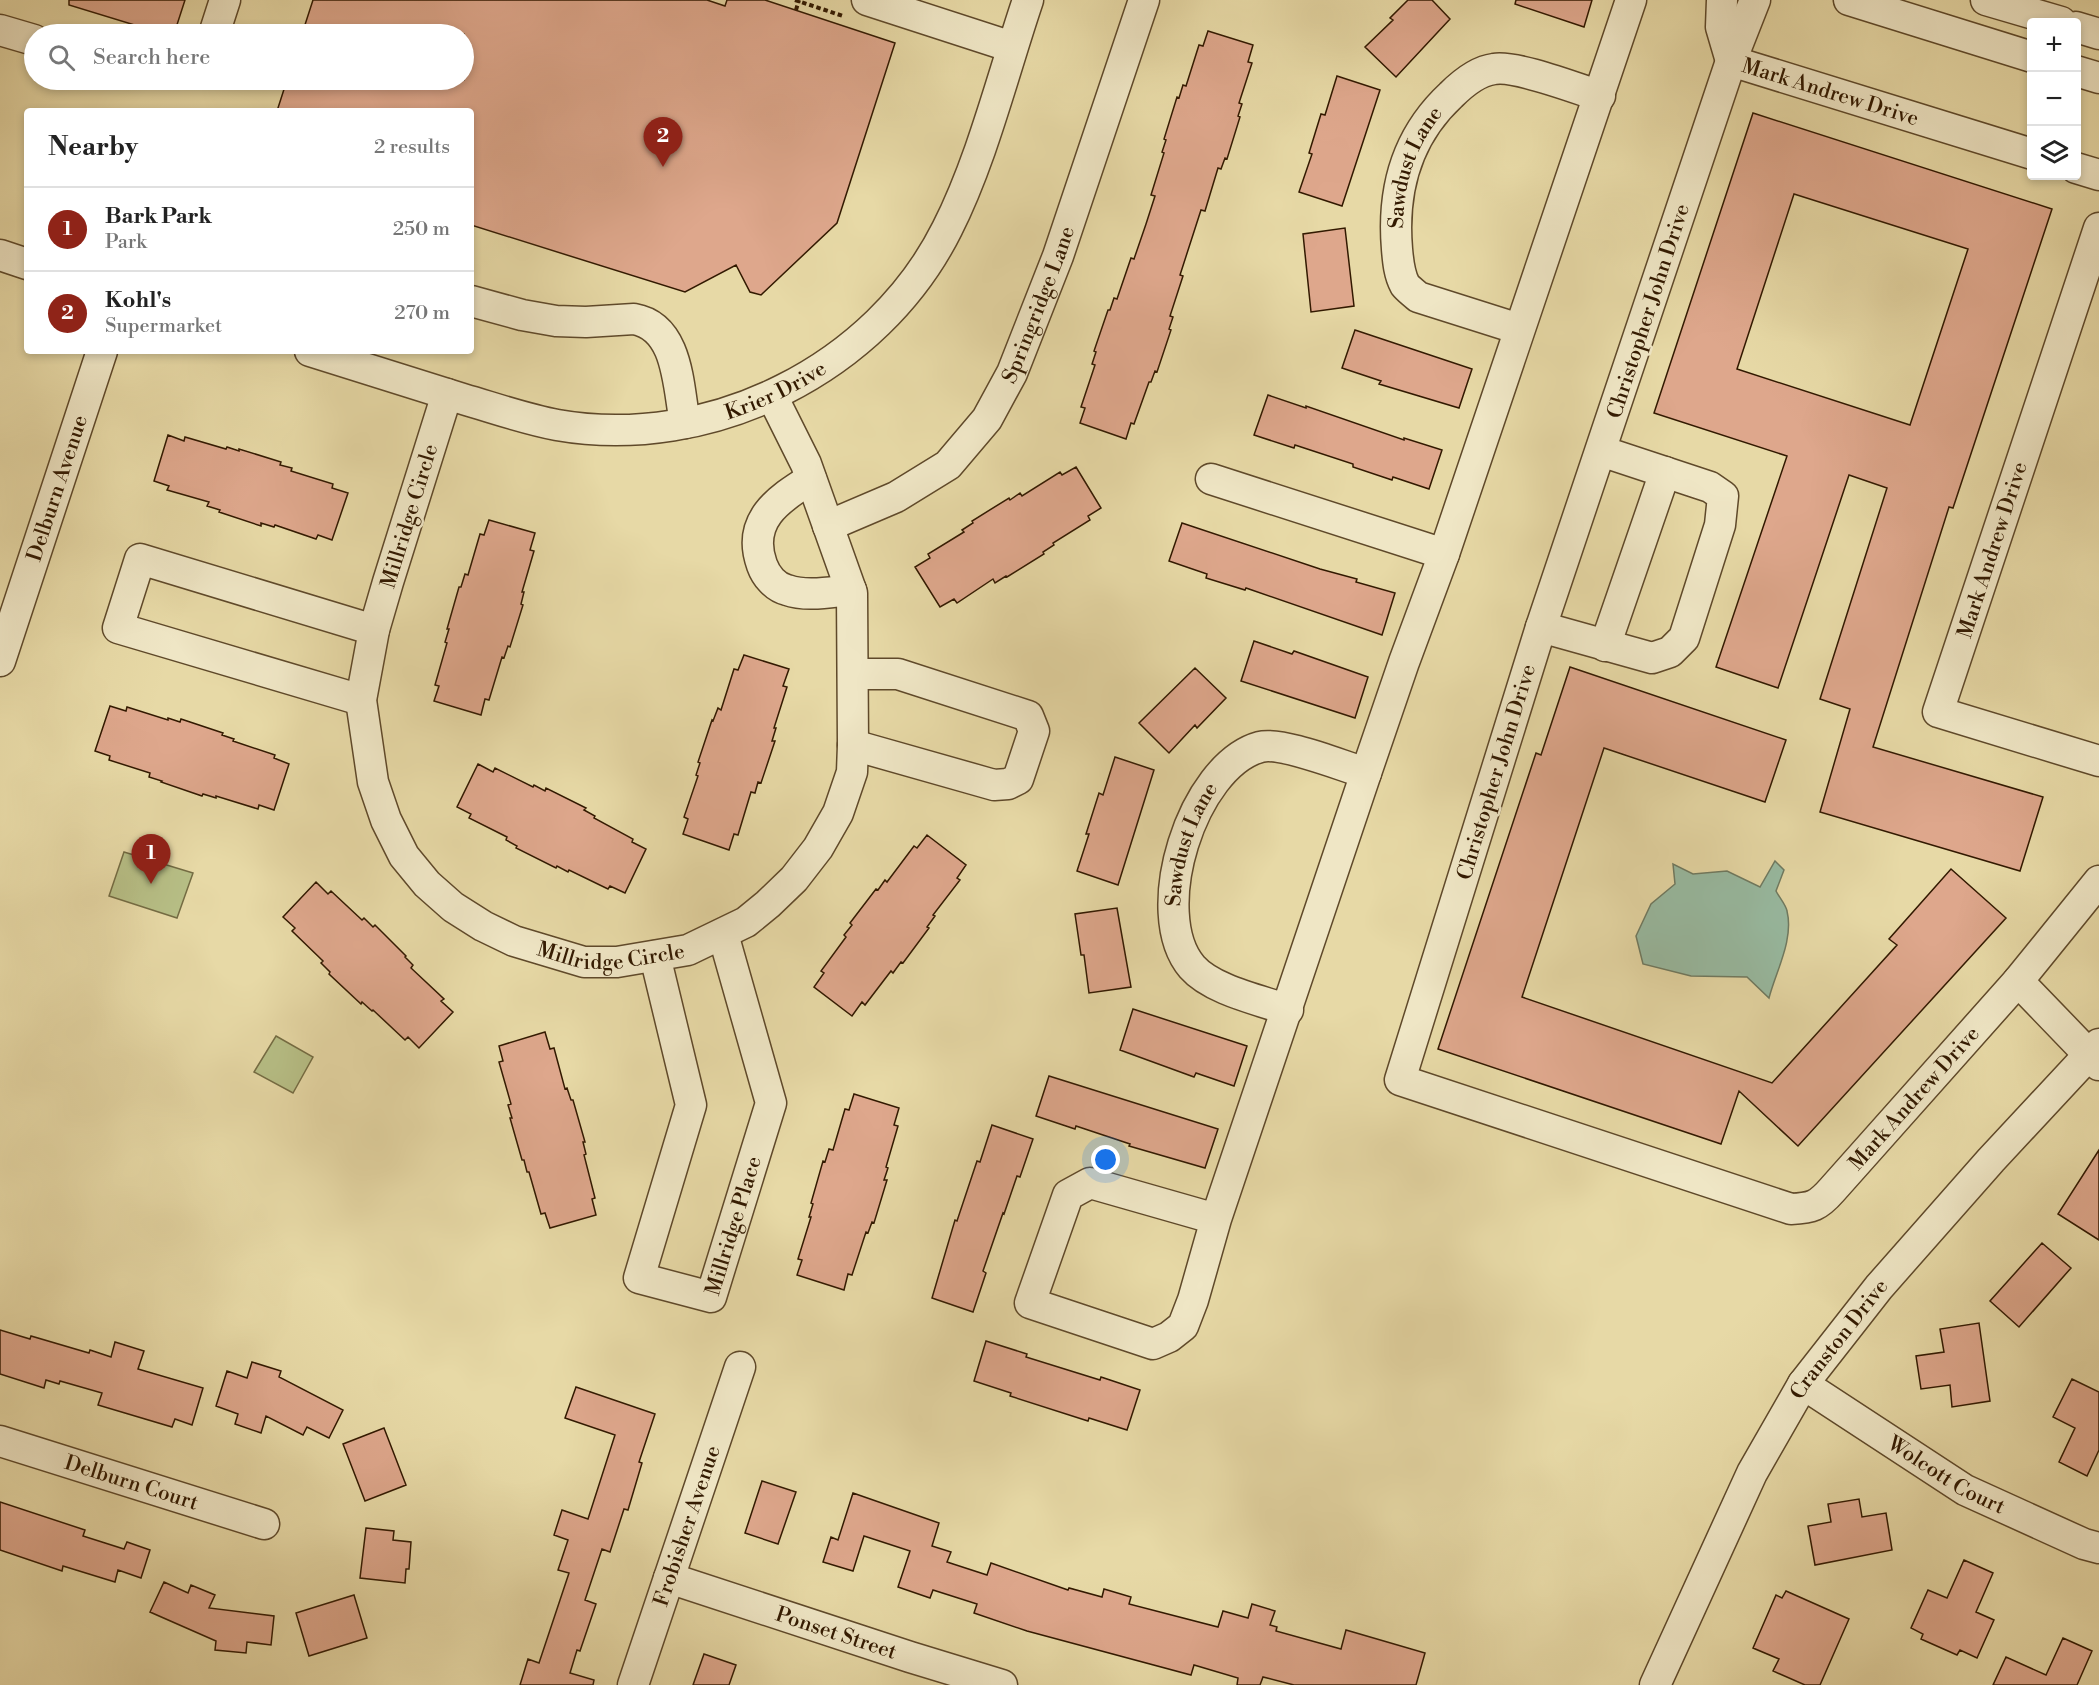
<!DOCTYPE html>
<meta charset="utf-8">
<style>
body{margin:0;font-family:"Libre Bodoni",serif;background:#f6f6f6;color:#222}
.controls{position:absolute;right:18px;top:18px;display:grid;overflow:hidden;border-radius:6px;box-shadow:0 3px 9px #0003}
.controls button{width:54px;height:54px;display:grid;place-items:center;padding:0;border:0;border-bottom:2px solid #e0e0e0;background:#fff;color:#222;font:30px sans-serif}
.you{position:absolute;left:1106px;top:1160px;width:21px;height:21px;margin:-15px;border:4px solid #fff;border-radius:50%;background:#1a73e8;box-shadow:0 0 0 9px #1a73e833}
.badge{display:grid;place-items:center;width:39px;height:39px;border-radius:50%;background:#8f2418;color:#fff;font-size:20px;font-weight:700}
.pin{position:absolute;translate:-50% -50px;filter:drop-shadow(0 2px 3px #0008)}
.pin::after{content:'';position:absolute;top:32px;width:21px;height:18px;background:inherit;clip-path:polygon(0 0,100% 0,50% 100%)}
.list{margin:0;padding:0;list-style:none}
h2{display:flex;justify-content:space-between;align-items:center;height:78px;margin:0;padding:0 24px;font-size:26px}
h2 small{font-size:20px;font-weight:400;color:#767676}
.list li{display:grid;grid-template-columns:39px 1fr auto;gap:18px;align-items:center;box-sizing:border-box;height:84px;padding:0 24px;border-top:2px solid #e0e0e0}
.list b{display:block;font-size:22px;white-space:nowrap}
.list p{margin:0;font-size:20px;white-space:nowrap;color:#767676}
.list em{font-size:20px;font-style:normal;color:#767676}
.icon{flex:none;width:33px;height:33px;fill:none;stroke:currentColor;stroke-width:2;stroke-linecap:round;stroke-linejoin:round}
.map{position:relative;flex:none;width:2099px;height:1685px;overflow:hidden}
.search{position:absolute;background:#fff;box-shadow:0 3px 9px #0003;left:24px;top:24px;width:450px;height:66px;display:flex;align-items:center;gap:15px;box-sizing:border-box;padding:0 21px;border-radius:33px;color:#767676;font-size:22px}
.panel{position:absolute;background:#fff;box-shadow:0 3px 9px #0003;left:24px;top:108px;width:450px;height:246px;border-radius:6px}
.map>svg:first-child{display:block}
</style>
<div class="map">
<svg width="2099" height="1685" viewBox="0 0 2099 1685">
<rect width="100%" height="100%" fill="#e7d9a6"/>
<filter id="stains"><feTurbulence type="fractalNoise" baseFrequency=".00333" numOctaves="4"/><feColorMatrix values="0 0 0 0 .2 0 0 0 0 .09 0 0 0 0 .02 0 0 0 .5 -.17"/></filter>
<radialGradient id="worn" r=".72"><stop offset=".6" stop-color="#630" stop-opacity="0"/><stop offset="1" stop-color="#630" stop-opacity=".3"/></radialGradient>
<path fill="#b7bf86" stroke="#746c43" stroke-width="1.5" d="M 124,852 L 193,873 L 177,918 L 109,896 Z
M 276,1036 L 313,1057 L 293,1093 L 254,1072 Z"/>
<path fill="#98bba2" stroke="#6f7a61" stroke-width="1.5" d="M 1775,861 L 1784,870 L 1776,891 C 1779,897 1786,905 1787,911 C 1794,940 1776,971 1769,998 L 1747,977 L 1691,976 L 1643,964 L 1636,936 L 1651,904 L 1675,884 L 1673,864 L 1693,874 L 1727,871 L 1760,887 Z"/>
<path fill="#dea78c" stroke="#321900" stroke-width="1.5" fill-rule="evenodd" d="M 69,0 L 185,0 L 174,34 L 164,34 L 69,5 Z
M 313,0 L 707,0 L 725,6 L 727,0 L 765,0 L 895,43 L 837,223 L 761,295 L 750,292 L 736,265 L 685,292 L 471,225 L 471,111 L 277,111 L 287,80 L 464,80 L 464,34 L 302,34 Z
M 1408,0 L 1432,0 L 1450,19 L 1396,77 L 1365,47 L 1393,20 L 1390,18 Z
M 1516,0 L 1592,0 L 1584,27 L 1515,4 Z
M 1208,31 L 1253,45 L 1248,62 L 1252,63 L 1239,103 L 1242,104 L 1238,116 L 1240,117 L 1227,159 L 1225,158 L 1221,169 L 1218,168 L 1205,211 L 1201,210 L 1180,275 L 1183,276 L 1170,316 L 1173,317 L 1169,329 L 1171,330 L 1157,372 L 1155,371 L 1151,382 L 1149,382 L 1134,424 L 1131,423 L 1126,439 L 1080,423 L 1085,408 L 1081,407 L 1095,365 L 1092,364 L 1096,352 L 1094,351 L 1108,310 L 1110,310 L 1114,298 L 1117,299 L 1131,258 L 1134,259 L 1146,224 L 1155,196 L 1151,195 L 1164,153 L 1162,152 L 1166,140 L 1164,139 L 1177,97 L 1179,98 L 1183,85 L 1186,86 L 1199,45 L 1203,46 Z
M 1337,76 L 1380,90 L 1342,206 L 1299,192 L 1312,154 L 1309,153 L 1321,114 L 1325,115 Z
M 1753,113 L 2052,209 L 1953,508 L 1949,507 L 1873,747 L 2043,797 L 2020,871 L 1820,812 L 1850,709 L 1820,699 L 1887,488 L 1849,475 L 1778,688 L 1716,667 L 1787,456 L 1654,413 ZM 1794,194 L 1968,249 L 1910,425 L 1737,369 Z
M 1345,228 L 1354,306 L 1311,312 L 1303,234 Z
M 1355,330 L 1472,369 L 1459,408 L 1379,384 L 1381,381 L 1342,368 Z
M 1268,395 L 1306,408 L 1306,406 L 1404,440 L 1404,438 L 1442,450 L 1429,489 L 1393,477 L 1392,480 L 1353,467 L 1353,464 L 1295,445 L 1294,448 L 1254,435 Z
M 168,435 L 184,441 L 185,437 L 226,449 L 227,447 L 239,451 L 239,449 L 281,462 L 280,465 L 292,468 L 291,471 L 333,484 L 332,488 L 348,493 L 332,540 L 318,535 L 316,539 L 275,525 L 274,527 L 261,523 L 261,526 L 219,512 L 220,510 L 207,506 L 209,502 L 167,490 L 169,486 L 154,481 Z
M 1076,467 L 1101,508 L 1088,516 L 1090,520 L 1053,543 L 1054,545 L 1043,552 L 1044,554 L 1007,577 L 1006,576 L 995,583 L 993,579 L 957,603 L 954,599 L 940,607 L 915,567 L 930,558 L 928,554 L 964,532 L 962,530 L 973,523 L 972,521 L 1009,498 L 1010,500 L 1020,493 L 1022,496 L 1060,472 L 1062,475 Z
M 489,520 L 535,533 L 530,550 L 534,551 L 522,592 L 524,592 L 521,604 L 523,605 L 510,647 L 508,646 L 504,658 L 502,657 L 489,700 L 485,699 L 481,715 L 434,701 L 439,686 L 435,685 L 447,643 L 445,642 L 449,629 L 447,629 L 459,587 L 461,587 L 465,574 L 468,575 L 480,534 L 484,535 Z
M 1182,523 L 1320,569 L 1357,579 L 1356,582 L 1395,593 L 1382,635 L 1246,588 L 1245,590 L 1206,578 L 1207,574 L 1169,561 Z
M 1254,641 L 1292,654 L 1294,651 L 1368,677 L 1355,718 L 1241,681 Z
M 744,655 L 789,669 L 783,686 L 787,687 L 774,728 L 776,728 L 772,741 L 775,741 L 761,783 L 758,782 L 755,793 L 751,792 L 738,835 L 734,834 L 729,850 L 683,834 L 688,819 L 684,817 L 698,776 L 696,775 L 700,763 L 698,762 L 712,720 L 713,721 L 718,708 L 721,710 L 734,669 L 738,670 Z
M 1570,667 L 1786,740 L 1765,802 L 1604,748 L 1522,997 L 1772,1083 L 1897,945 L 1889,939 L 1951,869 L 2006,918 L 1798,1146 L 1739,1091 L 1721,1144 L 1438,1049 L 1536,753 L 1541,755 Z
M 1195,668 L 1226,698 L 1197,728 L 1195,725 L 1169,753 L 1139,723 Z
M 110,706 L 126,711 L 127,707 L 168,720 L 168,718 L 180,722 L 181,719 L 223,733 L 222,735 L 234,739 L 233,741 L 275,755 L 274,758 L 289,764 L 274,810 L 259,805 L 258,809 L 216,796 L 216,798 L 203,794 L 202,796 L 161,782 L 162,781 L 149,777 L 150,773 L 109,760 L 110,756 L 95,751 Z
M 1115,757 L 1154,770 L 1118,885 L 1077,871 L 1089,834 L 1086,834 L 1099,793 L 1103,795 Z
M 478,764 L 493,772 L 495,768 L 533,787 L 534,785 L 545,791 L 546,788 L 586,808 L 584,810 L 595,816 L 594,818 L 633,839 L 632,842 L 646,849 L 625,893 L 610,886 L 608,889 L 569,870 L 568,872 L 557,866 L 556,868 L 516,848 L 517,846 L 506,840 L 507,837 L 469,818 L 471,814 L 457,807 Z
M 927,835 L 966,865 L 957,878 L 960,880 L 933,915 L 935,916 L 927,927 L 929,928 L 903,963 L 901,962 L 893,973 L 891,971 L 865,1005 L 862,1002 L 852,1016 L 814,987 L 824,973 L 821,971 L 846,937 L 844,935 L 852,925 L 850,923 L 876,889 L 878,890 L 885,880 L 887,882 L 914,846 L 917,848 Z
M 316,882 L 328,894 L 331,891 L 362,920 L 364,918 L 373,927 L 375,925 L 406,956 L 405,957 L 413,965 L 411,968 L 444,999 L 441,1001 L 453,1012 L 419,1048 L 408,1037 L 405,1040 L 373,1010 L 372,1011 L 362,1002 L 361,1004 L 329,974 L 330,972 L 321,963 L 323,961 L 292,931 L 295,928 L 283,917 Z
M 1117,908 L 1131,987 L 1089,993 L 1084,955 L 1081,955 L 1075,914 Z
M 1133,1009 L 1247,1046 L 1234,1086 L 1196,1073 L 1194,1077 L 1120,1050 Z
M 545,1032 L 550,1049 L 554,1048 L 565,1089 L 567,1088 L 571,1100 L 573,1100 L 585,1142 L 583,1142 L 586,1154 L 584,1155 L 595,1198 L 592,1199 L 596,1215 L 550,1228 L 545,1213 L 541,1214 L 529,1172 L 527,1172 L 524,1160 L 522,1160 L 510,1118 L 512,1118 L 508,1105 L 511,1104 L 499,1062 L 503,1061 L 499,1046 Z
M 1049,1076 L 1218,1129 L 1205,1168 L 1129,1146 L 1130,1144 L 1076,1126 L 1075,1129 L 1036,1116 Z
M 854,1094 L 899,1108 L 894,1125 L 898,1126 L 886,1167 L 888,1168 L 884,1180 L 887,1180 L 874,1223 L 872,1222 L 868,1233 L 866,1232 L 852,1275 L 848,1274 L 844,1290 L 797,1275 L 802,1260 L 798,1259 L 811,1217 L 809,1217 L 813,1204 L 811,1203 L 823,1161 L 825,1162 L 829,1149 L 833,1150 L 845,1109 L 849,1110 Z
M 992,1125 L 1033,1139 L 1020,1177 L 1017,1176 L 1004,1214 L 1003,1213 L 983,1271 L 986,1273 L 973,1312 L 932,1298 L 955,1220 L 957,1221 L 977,1161 L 980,1162 Z
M 2099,1150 L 2099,1240 L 2058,1214 Z
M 2042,1243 L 2071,1268 L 2019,1327 L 1990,1301 Z
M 1979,1323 L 1990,1401 L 1952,1407 L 1950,1385 L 1921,1389 L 1916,1356 L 1944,1352 L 1940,1329 Z
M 0,1330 L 30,1339 L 31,1336 L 89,1353 L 90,1350 L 111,1357 L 115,1342 L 144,1351 L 138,1369 L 203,1388 L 192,1425 L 175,1419 L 172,1427 L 98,1405 L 102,1393 L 60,1381 L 59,1384 L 46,1380 L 44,1388 L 0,1374 Z
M 986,1341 L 1027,1354 L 1026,1357 L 1100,1380 L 1101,1377 L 1140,1390 L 1127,1430 L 1089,1418 L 1088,1421 L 1010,1396 L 1011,1393 L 974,1381 Z
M 252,1362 L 281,1371 L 279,1377 L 343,1410 L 329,1438 L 307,1427 L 303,1435 L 266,1416 L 261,1433 L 235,1424 L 238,1414 L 216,1406 L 227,1371 L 247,1378 Z
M 2072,1379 L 2099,1392 L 2099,1450 L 2087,1476 L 2059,1462 L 2075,1428 L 2053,1417 Z
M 576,1387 L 655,1414 L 639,1462 L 642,1463 L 628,1510 L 624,1509 L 610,1552 L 602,1549 L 585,1600 L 596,1604 L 580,1651 L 577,1650 L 570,1673 L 594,1680 L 593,1685 L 520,1685 L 528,1659 L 539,1663 L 569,1573 L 558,1570 L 568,1540 L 554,1535 L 562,1510 L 588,1519 L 615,1435 L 565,1418 Z
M 384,1428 L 406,1485 L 365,1501 L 343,1444 Z
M 762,1481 L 796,1492 L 778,1544 L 745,1533 Z
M 853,1493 L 939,1523 L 932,1546 L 951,1552 L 947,1562 L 987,1575 L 991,1563 L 1068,1590 L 1069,1588 L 1102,1597 L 1104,1589 L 1131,1597 L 1129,1604 L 1218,1627 L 1223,1611 L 1248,1618 L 1252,1604 L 1275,1611 L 1270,1625 L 1277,1627 L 1276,1631 L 1341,1649 L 1346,1630 L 1425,1653 L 1416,1685 L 1294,1685 L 1263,1677 L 1260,1685 L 1237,1685 L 1238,1678 L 1194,1665 L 1191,1675 L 1027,1631 L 974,1613 L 977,1604 L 933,1590 L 930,1598 L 898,1587 L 910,1551 L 864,1536 L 853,1571 L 823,1562 L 831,1537 L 838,1540 Z
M 1859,1499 L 1862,1517 L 1886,1513 L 1892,1550 L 1815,1565 L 1808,1526 L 1831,1522 L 1828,1504 Z
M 0,1502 L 85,1530 L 83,1536 L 124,1549 L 127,1542 L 150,1550 L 141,1578 L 118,1570 L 115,1582 L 63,1566 L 62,1571 L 0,1550 Z
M 366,1528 L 394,1531 L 393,1540 L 411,1542 L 409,1569 L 406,1569 L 405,1583 L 360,1578 Z
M 1964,1560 L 1993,1573 L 1976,1612 L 1994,1620 L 1977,1658 L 1960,1650 L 1957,1655 L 1921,1639 L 1923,1634 L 1911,1628 L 1928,1590 L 1947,1598 Z
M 164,1582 L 188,1593 L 191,1585 L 215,1595 L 209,1608 L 274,1616 L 271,1645 L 247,1642 L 246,1653 L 215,1650 L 216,1641 L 150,1612 Z
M 1786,1591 L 1849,1619 L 1820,1685 L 1805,1685 L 1773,1671 L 1779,1659 L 1753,1648 L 1776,1595 L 1782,1598 Z
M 354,1595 L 367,1638 L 309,1656 L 296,1613 Z
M 2063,1638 L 2092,1651 L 2077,1685 L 1993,1685 L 2006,1657 L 2046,1675 Z
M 704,1654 L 736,1665 L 729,1685 L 693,1685 Z"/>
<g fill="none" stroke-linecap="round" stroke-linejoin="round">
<defs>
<g id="minor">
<path d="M 867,0 L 1012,47"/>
<path d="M 1722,0 L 1721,27 L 1731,61"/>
<path id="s1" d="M 1755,0 L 1731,61 L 1541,627 L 1400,1080 L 1791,1209 C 1812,1208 1818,1206 1832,1190 L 2018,981 L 2099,881"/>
<path d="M 1849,0 L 2032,57"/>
<path d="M 1986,0 L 2061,22"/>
<path d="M 2076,27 L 2099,34"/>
<path d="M 0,30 L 34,40"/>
<path d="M 214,34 L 225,0"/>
<path id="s2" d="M 1731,61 L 2032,154"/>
<path d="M 2076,71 L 2099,78"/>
<path d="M 2076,168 L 2099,175"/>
<path d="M 2099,228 L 1938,712 L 2099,761"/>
<path d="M 0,255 L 27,264"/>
<path d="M 471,301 L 522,315 L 556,321 L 586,322 L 634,319 C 679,327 678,387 685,423"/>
<path id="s3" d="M 1519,329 L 1418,297 C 1414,293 1408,289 1405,285 C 1399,274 1398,261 1397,249 C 1392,190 1407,136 1451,95 C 1462,84 1478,71 1494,69 C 1516,65 1575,88 1600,96"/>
<path id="s4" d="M 310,351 C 361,367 412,383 463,399 C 494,408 525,419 557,425 C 710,452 877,369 947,229 C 982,160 1003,74 1028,0"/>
<path id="s5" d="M 447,394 L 388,582 L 374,630 L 361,700 L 373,782 L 386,820 L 404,856 L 427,884 L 453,907 L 483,926 L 514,941 L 584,962 L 617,962 L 688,950 L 746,922 L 768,904 L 794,879 L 818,848 L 838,813 L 852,772 L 853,745 L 852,593 L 806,464 L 772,396"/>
<path d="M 811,479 C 778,499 746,521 762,565 C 766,576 775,587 787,590 C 807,597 830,592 851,590"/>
<path d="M 1211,479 L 1444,554"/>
<path id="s6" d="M 828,526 L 896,497 L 948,465 L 987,419 L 1012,373 L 1058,256 L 1144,0"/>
<path d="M 1541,627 L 1652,658 L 1670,652 L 1684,638 L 1720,525 L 1723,496 L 1710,487 L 1601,451"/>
<path d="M 1605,646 L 1665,472"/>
<path id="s7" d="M 0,661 L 102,351"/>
<path d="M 853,674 L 898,674 L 1028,716 L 1034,731 L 1018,779 L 1008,784 L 994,785 L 853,745"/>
<path d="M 361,700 L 118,628 L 140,559 L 374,630"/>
<path id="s8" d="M 655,956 L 691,1105 L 639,1278 L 711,1297 L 771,1103 L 723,934"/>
<path d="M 2018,981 L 2099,1065"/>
<path id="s9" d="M 1288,1010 C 1260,1000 1212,990 1192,967 C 1146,913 1192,766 1260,747 C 1281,741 1342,766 1366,773"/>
<path d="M 1216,1219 L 1090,1183 L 1068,1195 L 1030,1303 L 1153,1344 L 1169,1337 L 1183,1326 L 1193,1300 L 1216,1219 L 1366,773 L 1404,662 L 1444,554 L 1631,0"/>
<path id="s10" d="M 1803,1384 L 1965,1490 L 2084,1544 L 2099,1548"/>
<path id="s11" d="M 0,1441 L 264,1524"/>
<path id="s12" d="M 669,1578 L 910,1657 L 1002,1685"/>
<path id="s13" d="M 633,1685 L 740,1367"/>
<path id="s14" d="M 1655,1685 L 1752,1473 L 1803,1384 L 1879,1287 L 1991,1160 L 2099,1044"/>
</g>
</defs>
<use href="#minor" stroke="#5f492a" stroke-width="33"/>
<path stroke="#321900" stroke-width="4" stroke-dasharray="4.5 3" stroke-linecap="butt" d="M 795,0 L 843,16
M 796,10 L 799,0"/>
<use href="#minor" stroke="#efe6c5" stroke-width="30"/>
</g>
<g text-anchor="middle" stroke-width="5" stroke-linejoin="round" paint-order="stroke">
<g font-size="21" fill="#321900" stroke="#efe6c5">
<text dy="7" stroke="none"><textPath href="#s2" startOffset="104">Mark Andrew Drive</textPath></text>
<text dy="7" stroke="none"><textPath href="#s3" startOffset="246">Sawdust Lane</textPath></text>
<text dy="7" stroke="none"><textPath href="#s6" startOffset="321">Springridge Lane</textPath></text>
<text transform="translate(1648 311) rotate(-72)" y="7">Christopher John Drive</text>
<text dy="7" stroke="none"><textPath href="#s4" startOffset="483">Krier Drive</textPath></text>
<text dy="7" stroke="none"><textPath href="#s7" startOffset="182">Delburn Avenue</textPath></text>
<text transform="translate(409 516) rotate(-73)" y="7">Millridge Circle</text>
<text transform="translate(1992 550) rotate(-72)" y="7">Mark Andrew Drive</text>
<text transform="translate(1496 772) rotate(-73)" y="7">Christopher John Drive</text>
<text dy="7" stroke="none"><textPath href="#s9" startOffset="236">Sawdust Lane</textPath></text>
<text dy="7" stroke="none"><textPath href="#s5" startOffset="722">Millridge Circle</textPath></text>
<text dy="7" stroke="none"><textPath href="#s1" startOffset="1719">Mark Andrew Drive</textPath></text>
<text dy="7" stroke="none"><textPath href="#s8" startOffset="483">Millridge Place</textPath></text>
<text dy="7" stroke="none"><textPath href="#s14" startOffset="393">Cranston Drive</textPath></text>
<text dy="7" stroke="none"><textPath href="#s10" startOffset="170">Wolcott Court</textPath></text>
<text dy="7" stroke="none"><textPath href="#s11" startOffset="138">Delburn Court</textPath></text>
<text dy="7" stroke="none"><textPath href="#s13" startOffset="168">Frobisher Avenue</textPath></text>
<text dy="7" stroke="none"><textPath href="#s12" startOffset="176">Ponset Street</textPath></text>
</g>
</g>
<rect width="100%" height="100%" filter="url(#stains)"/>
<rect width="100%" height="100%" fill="url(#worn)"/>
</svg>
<div class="controls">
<button>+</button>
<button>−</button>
<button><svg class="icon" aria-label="layers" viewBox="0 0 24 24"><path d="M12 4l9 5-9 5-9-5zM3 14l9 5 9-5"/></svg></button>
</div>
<div class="you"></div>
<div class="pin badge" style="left:151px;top:884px">1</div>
<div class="pin badge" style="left:663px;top:167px">2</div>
<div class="search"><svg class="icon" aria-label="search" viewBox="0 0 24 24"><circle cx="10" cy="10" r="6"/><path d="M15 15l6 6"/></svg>Search here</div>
<section class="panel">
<h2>Nearby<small>2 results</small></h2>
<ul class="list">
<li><span class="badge">1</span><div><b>Bark Park</b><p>Park</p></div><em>250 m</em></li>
<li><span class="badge">2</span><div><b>Kohl's</b><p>Supermarket</p></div><em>270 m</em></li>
</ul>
</section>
</div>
